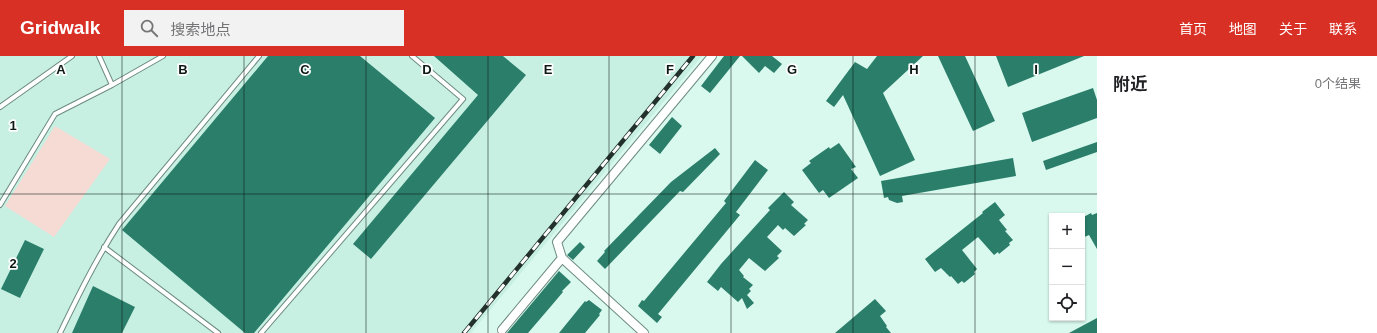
<!DOCTYPE html>
<html lang="zh">
<meta charset="utf-8">
<style>
body{margin:0;font-family:Helvetica,"Noto Sans SC",sans-serif;background:#f2f2f2;color:#202124}
.controls{position:absolute;right:12px;bottom:12px;display:grid;overflow:hidden;border-radius:0px;box-shadow:0 1px 3px #0004}
.controls button{width:36px;height:36px;display:grid;place-items:center;padding:0;border:0;border-bottom:1px solid #e0e0e0;background:#fff;color:#202124;font:20px sans-serif}
.list{margin:0;padding:0;list-style:none}
h2{display:flex;justify-content:space-between;align-items:center;height:52px;margin:0;padding:0 16px;font-size:17px}
h2 small{font-size:13px;font-weight:400;color:#757577}
.icon{flex:none;width:22px;height:22px;fill:none;stroke:currentColor;stroke-width:2;stroke-linecap:round;stroke-linejoin:round}
.map{position:relative;flex:none;width:1097px;height:277px;overflow:hidden}
header{display:flex;align-items:center;gap:24px;box-sizing:border-box;height:56px;padding:0 20px;background:#d93025;color:#fff}
header strong{font-size:19px}
nav{display:flex;gap:22px;margin-inline-start:auto;font-size:14px}
.search{width:280px;height:36px;background:#f2f2f2;display:flex;align-items:center;gap:10px;box-sizing:border-box;padding:0 14px;border-radius:0px;color:#757577;font-size:15px}
main{display:flex}
aside{flex:1;background:#fff}
.map>svg:first-child{display:block}
</style>
<header>
<strong>Gridwalk</strong>
<div class="search"><svg class="icon" aria-label="search" viewBox="0 0 24 24"><circle cx="10" cy="10" r="6"/><path d="M15 15l6 6"/></svg>搜索地点</div>
<nav><a>首页</a><a>地图</a><a>关于</a><a>联系</a></nav>
</header>
<main>
<div class="map">
<svg width="1097" height="277" viewBox="0 0 1097 277">
<rect width="100%" height="100%" fill="#d9f9ee"/>
<path fill="#c7f0e3" d="M 0,0 L 702,0 L 471,277 L 0,277 Z"/>
<path fill="#f6dad4" d="M 55,70 L 110,103 L 54,181 L 5,150 Z"/>
<path fill="#2a7e6a" d="M 268,0 L 360,0 L 435,62 L 254,277 L 245,277 L 122,174 Z
M 434,0 L 503,0 L 526,19 L 371,203 L 353,188 L 478,39 Z
M 724,0 L 740,0 L 710,37 L 701,30 Z
M 742,0 L 772,0 L 782,8 L 774,17 L 765,10 L 759,17 Z
M 877,0 L 923,0 L 883,37 L 915,104 L 880,120 L 843,39 L 834,51 L 826,45 L 855,6 L 867,13 Z
M 938,0 L 965,0 L 995,65 L 973,75 Z
M 996,0 L 1084,0 L 1008,31 Z
M 1093,32 L 1097,44 L 1097,62 L 1032,86 L 1022,57 Z
M 672,61 L 682,70 L 660,98 L 649,89 Z
M 1097,86 L 1097,96 L 1046,114 L 1043,105 Z
M 839,87 L 856,111 L 851,113 L 858,122 L 829,142 L 823,134 L 819,137 L 802,114 L 811,107 L 809,105 L 829,91 L 830,93 Z
M 715,92 L 720,98 L 683,136 L 680,135 L 605,213 L 597,205 L 605,196 L 604,195 L 671,126 Z
M 1013,102 L 1016,120 L 902,140 L 903,146 L 897,147 L 889,144 L 888,141 L 884,142 L 881,125 Z
M 755,104 L 768,114 L 736,156 L 740,159 L 658,258 L 662,261 L 657,267 L 638,250 L 642,244 L 644,245 L 726,147 L 724,145 Z
M 784,136 L 794,146 L 791,149 L 808,164 L 804,168 L 806,169 L 794,180 L 785,172 L 783,174 L 778,169 L 767,181 L 782,195 L 777,200 L 779,202 L 765,215 L 749,202 L 739,214 L 744,220 L 743,221 L 753,229 L 749,233 L 751,235 L 747,239 L 754,247 L 747,253 L 742,242 L 738,246 L 721,231 L 718,235 L 707,226 L 721,208 L 770,154 L 768,152 Z
M 995,146 L 1005,159 L 999,164 L 1007,174 L 1005,175 L 1013,184 L 1009,187 L 1010,189 L 999,198 L 998,196 L 994,199 L 978,181 L 962,194 L 977,213 L 974,216 L 975,218 L 964,227 L 962,225 L 958,228 L 951,220 L 950,221 L 941,212 L 935,216 L 925,203 L 983,157 L 982,156 Z
M 1091,157 L 1092,159 L 1097,157 L 1097,193 L 1089,179 L 1082,182 L 1082,162 Z
M 25,184 L 44,193 L 20,242 L 1,233 Z
M 580,186 L 585,191 L 573,204 L 567,199 Z
M 559,215 L 571,226 L 562,235 L 563,236 L 552,249 L 528,277 L 507,277 Z
M 93,230 L 135,251 L 122,277 L 72,277 Z
M 875,243 L 886,255 L 880,260 L 887,270 L 886,271 L 891,277 L 835,277 Z
M 589,244 L 602,254 L 599,258 L 600,259 L 585,277 L 559,277 L 585,245 L 586,246 Z
M 1097,262 L 1097,277 L 1069,277 Z"/>
<g fill="none" stroke-linecap="round" stroke-linejoin="round">
<defs>
<path id="service" d="M 112,29 L 163,0
M 0,51 L 72,0
M 0,149 L 55,58 L 112,29 L 99,0
M 104,191 L 218,277
M 60,277 C 78,240 96,203 119,168 L 259,0
M 261,277 L 463,43 L 412,0"/>
<path id="minor" d="M 502,274 L 562,202
M 644,277 L 562,202 L 557,186 L 712,0"/>
</defs>
<use href="#service" stroke="#6e8b82" stroke-width="6"/>
<use href="#minor" stroke="#6e8b82" stroke-width="10"/>
<use href="#service" stroke="#fff" stroke-width="4"/>
<use href="#minor" stroke="#fff" stroke-width="8"/>
<defs>
<path id="rail" d="M 464,277 L 693,0"/>
</defs>
<use href="#rail" stroke="#23312d" stroke-width="4.5"/>
<use href="#rail" stroke="#fdfdfd" stroke-width="3" stroke-dasharray="9" stroke-linecap="butt"/>
</g>
<path fill="none" stroke="#0d1915" stroke-width="1" stroke-opacity="0.55" d="M 122,0 L 122,277M 244,0 L 244,277M 366,0 L 366,277M 488,0 L 488,277M 609,0 L 609,277M 731,0 L 731,277M 853,0 L 853,277M 975,0 L 975,277M 0,138 L 1097,138"/>
<g font-size="13" text-anchor="middle" font-weight="bold" fill="#0d1915" stroke="#fdfdfd" stroke-width="3.5" stroke-linejoin="round" paint-order="stroke">
<text x="61" y="18">A</text>
<text x="183" y="18">B</text>
<text x="305" y="18">C</text>
<text x="427" y="18">D</text>
<text x="548" y="18">E</text>
<text x="670" y="18">F</text>
<text x="792" y="18">G</text>
<text x="914" y="18">H</text>
<text x="1036" y="18">I</text>
<text x="13" y="74">1</text>
<text x="13" y="212">2</text>
</g>
</svg>
<div class="controls">
<button>+</button>
<button>−</button>
<button><svg class="icon" aria-label="locate" viewBox="0 0 24 24"><circle cx="12" cy="12" r="6"/><path d="M12 2v4M12 18v4M2 12h4M18 12h4"/></svg></button>
</div>
</div>
<aside>
<h2>附近<small>0个结果</small></h2>
<ul class="list">
</ul>
</aside>
</main>
